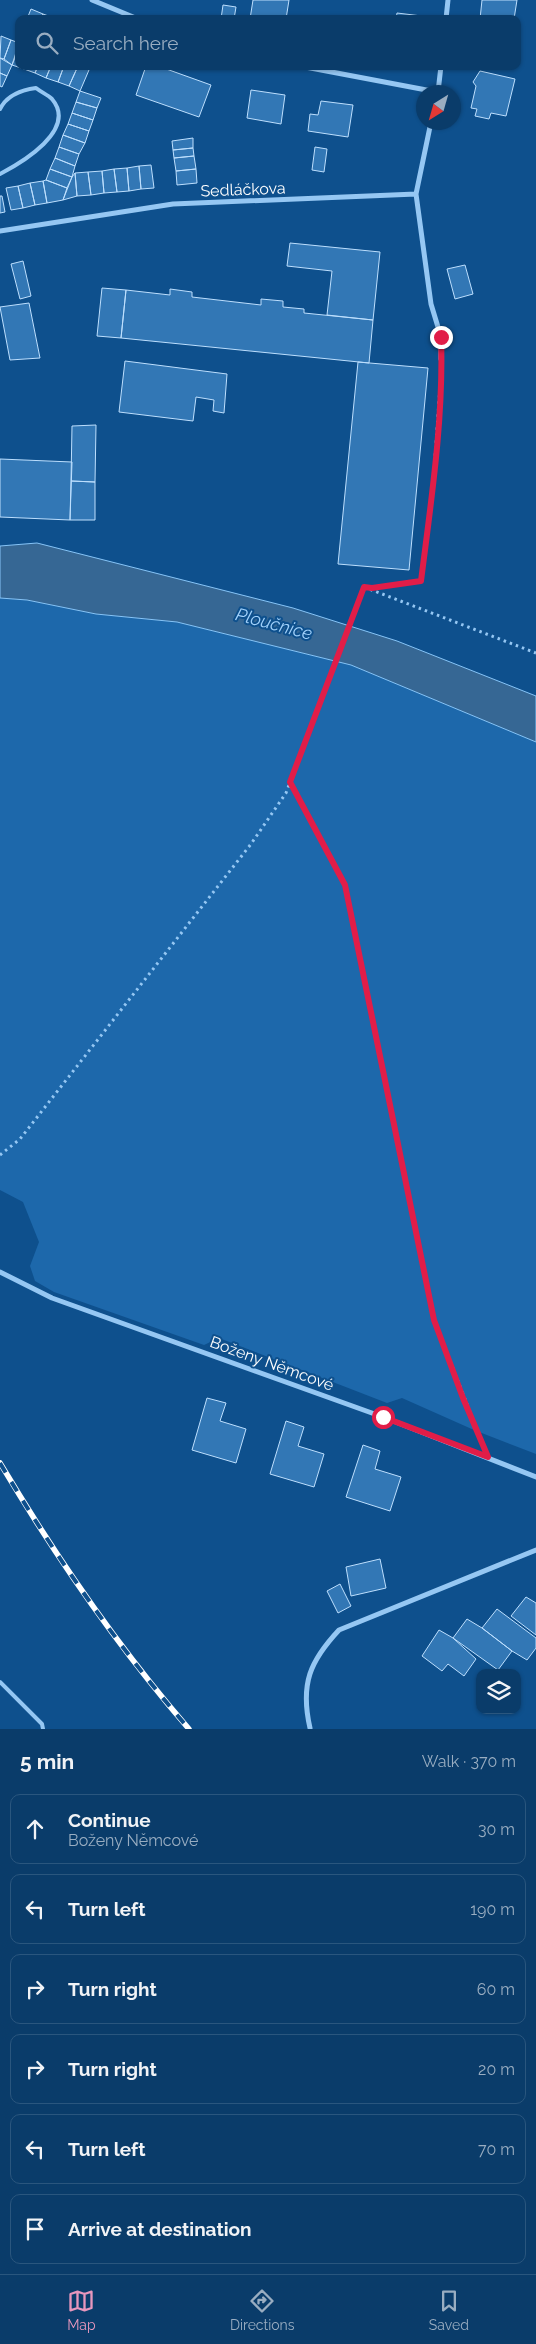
<!DOCTYPE html>
<meta charset="utf-8">
<style>
body{margin:0;font-family:Raleway,sans-serif;background:#134370;color:#f1f3f6}
.controls{position:absolute;right:15px;bottom:15px;display:grid;overflow:hidden;border-radius:10px;box-shadow:0 1px 4px #0004}
.controls button{width:45px;height:45px;display:grid;place-items:center;padding:0;border:0;border-bottom:1px solid #2a567e;background:#0a3c6a;color:#f1f3f6;font:25px sans-serif}
.compass{position:absolute;left:416px;top:85px;width:45px;height:45px;border-radius:50%;background:#0a3c6a;box-shadow:0 1px 4px #0004;rotate:217deg}
.stop{position:absolute;width:15px;height:15px;margin:-11px;border:4px solid #e11d48;border-radius:50%;background:#fff}
.stop.end{background:#e11d48;border-color:#fff;box-shadow:0 1px 5px #0008}
.list{margin:0;padding:0;list-style:none}
h2{display:flex;justify-content:space-between;align-items:center;height:65px;margin:0;padding:0 20px;font-size:21px}
h2 small{font-size:16px;font-weight:400;color:#99adc1}
.list li{display:grid;grid-template-columns:32px 1fr auto;gap:15px;align-items:center;box-sizing:border-box;height:70px;margin:0 10px 10px;padding:0 10px;border:1px solid #2a567e;border-radius:10px}
.list b{display:block;font-size:19px;white-space:nowrap}
.list p{margin:0;font-size:16px;white-space:nowrap;color:#99adc1}
.list em{font-size:16px;font-style:normal;color:#99adc1}
.icon{flex:none;width:28px;height:28px;fill:none;stroke:currentColor;stroke-width:2;stroke-linecap:round;stroke-linejoin:round}
.map{position:relative;flex:none;width:536px;height:1729px;overflow:hidden}
.search{position:absolute;background:#0a3c6a;box-shadow:0 1px 4px #0004;left:15px;right:15px;top:15px;height:55px;display:flex;align-items:center;gap:12px;box-sizing:border-box;padding:0 18px;border-radius:10px;color:#99adc1;font-size:19px}
.sheet{height:545px;background:#0a3c6a}
nav{display:flex;justify-content:space-around;align-items:center;box-sizing:border-box;height:70px;border-top:1px solid #2a567e;background:#0a3c6a;font-size:14px;color:#99adc1}
nav a{display:grid;justify-items:center;gap:2px}
nav .on{color:#e797bd}
.map>svg:first-child{display:block}
</style>
<div class="map">
<svg width="536" height="1729" viewBox="0 0 536 1729">
<rect width="100%" height="100%" fill="#0e508d"/>
<path fill="#1d68ab" d="M 0,598 L 26,600 L 96,614 L 177,622 L 351,665 L 536,742 L 536,1454 L 474,1430 L 402,1398 L 387,1403 L 219,1338 L 204,1345 L 54,1292 L 35,1281 L 30,1266 L 39,1242 L 23,1202 L 0,1190 Z"/>
<path fill="#366794" stroke="#86c4f7" d="M 37,543 L 293,608 L 397,641 L 536,696 L 536,742 L 351,665 L 177,622 L 96,614 L 27,600 L 0,598 L 0,546 Z"/>
<path fill="#3277b5" stroke="#bddffe" d="M 253,0 L 289,0 L 286,19 L 250,19 Z
M 482,0 L 517,0 L 514,19 L 480,19 Z
M 223,5 L 236,7 L 234,19 L 221,19 Z
M 31,9 L 43,14 L 41,19 L 27,19 Z
M 397,13 L 430,17 L 430,19 L 396,19 Z
M 43,14 L 54,18 L 54,19 L 41,19 Z
M 1,36 L 11,40 L 4,59 L 0,58 Z
M 11,40 L 19,43 L 12,65 L 4,59 Z
M 19,48 L 19,66 L 25,66 L 24,69 L 12,65 Z
M 0,58 L 12,65 L 7,76 L 0,73 Z
M 25,66 L 38,66 L 35,73 L 24,69 Z
M 38,66 L 51,66 L 46,78 L 35,73 Z
M 51,66 L 64,66 L 58,82 L 46,78 Z
M 64,66 L 78,66 L 69,86 L 58,82 Z
M 78,66 L 89,70 L 80,91 L 69,86 Z
M 146,66 L 158,66 L 211,85 L 199,117 L 136,95 Z
M 480,71 L 515,79 L 506,116 L 491,113 L 489,119 L 475,116 L 477,109 L 471,108 L 476,86 L 473,82 Z
M 0,73 L 7,76 L 2,87 L 0,86 Z
M 251,90 L 285,95 L 281,124 L 247,118 Z
M 80,91 L 101,98 L 97,108 L 76,102 Z
M 321,101 L 353,105 L 348,137 L 308,131 L 310,114 L 318,115 Z
M 76,102 L 97,108 L 93,120 L 72,113 Z
M 72,113 L 93,120 L 89,131 L 68,124 Z
M 68,124 L 89,131 L 85,143 L 63,135 Z
M 63,135 L 85,143 L 79,154 L 59,147 Z
M 193,138 L 193,148 L 173,150 L 172,141 Z
M 59,147 L 79,154 L 75,166 L 55,158 Z
M 315,147 L 327,149 L 324,172 L 312,170 Z
M 193,148 L 194,156 L 174,158 L 173,150 Z
M 194,156 L 196,169 L 176,171 L 174,158 Z
M 55,158 L 75,166 L 72,177 L 50,169 Z
M 151,165 L 154,188 L 141,189 L 139,166 Z
M 139,166 L 141,189 L 129,191 L 127,168 Z
M 127,168 L 129,191 L 117,192 L 114,169 Z
M 50,169 L 72,177 L 67,188 L 46,180 Z
M 114,169 L 117,192 L 104,193 L 102,171 Z
M 196,169 L 197,183 L 177,185 L 176,171 Z
M 102,171 L 104,193 L 91,195 L 88,172 Z
M 88,172 L 91,195 L 77,196 L 75,173 Z
M 75,173 L 77,196 L 63,200 L 72,177 Z
M 46,180 L 67,188 L 63,200 L 47,203 L 43,181 Z
M 43,181 L 47,203 L 35,205 L 30,183 Z
M 30,183 L 35,205 L 23,208 L 18,186 Z
M 18,186 L 23,208 L 11,210 L 6,188 Z
M 0,196 L 2,196 L 5,212 L 0,213 Z
M 290,243 L 380,252 L 373,320 L 327,315 L 332,271 L 287,266 Z
M 23,261 L 31,296 L 20,299 L 11,264 Z
M 465,265 L 473,294 L 455,299 L 447,269 Z
M 102,288 L 126,290 L 121,338 L 97,336 Z
M 170,289 L 192,292 L 192,297 L 261,305 L 261,299 L 283,301 L 283,307 L 304,309 L 304,313 L 373,320 L 369,363 L 121,338 L 126,290 L 170,295 Z
M 29,303 L 40,358 L 10,360 L 0,307 Z
M 125,361 L 227,374 L 224,413 L 213,411 L 214,400 L 196,397 L 193,421 L 119,412 Z
M 358,362 L 428,368 L 409,570 L 338,564 Z
M 96,425 L 95,482 L 71,481 L 72,426 Z
M 0,459 L 72,462 L 70,520 L 0,517 Z
M 71,481 L 95,482 L 95,520 L 70,520 Z
M 207,1398 L 226,1403 L 220,1421 L 246,1429 L 236,1463 L 192,1450 Z
M 286,1421 L 304,1427 L 298,1446 L 324,1454 L 314,1487 L 270,1474 Z
M 363,1445 L 380,1451 L 375,1469 L 401,1477 L 390,1511 L 346,1497 Z
M 380,1559 L 386,1588 L 351,1596 L 346,1567 Z
M 340,1584 L 351,1606 L 338,1613 L 327,1591 Z
M 526,1597 L 536,1603 L 536,1635 L 511,1616 Z
M 497,1609 L 536,1638 L 536,1648 L 527,1660 L 512,1651 L 482,1628 Z
M 467,1619 L 482,1628 L 512,1651 L 498,1670 L 453,1638 Z
M 439,1630 L 453,1638 L 476,1659 L 464,1676 L 448,1664 L 442,1671 L 422,1656 Z"/>
<g fill="none" stroke-linecap="round" stroke-linejoin="round">
<path stroke="#95c7f3" stroke-width="3" stroke-dasharray="2.5 4" stroke-linecap="butt" d="M 372,588 L 421,581 L 433,486 L 441,373
M 290,783 L 345,885 L 434,1320 L 481,1440
M 0,1155 L 20,1139 L 251,844 L 286,793 L 364,587 L 536,653"/>
<path stroke="#95c7f3" stroke-width="4" d="M 0,109 C 7,95 21,90 36,88 C 41,92 48,95 52,99 C 78,130 21,163 0,174
M 0,1682 L 42,1724 L 43,1729"/>
<path stroke="#95c7f3" stroke-width="5" d="M 92,0 L 138,19
M 446,19 L 448,0
M 300,66 L 437,92
M 438,92 L 441,66
M 431,122 L 416,194 L 431,304 L 441,337 L 441,359
M 0,231 L 173,204 L 416,194
M 0,1272 L 52,1298 L 383,1417 L 536,1477
M 310,1728 C 300,1684 310,1661 339,1630 L 536,1550"/>
<defs>
<path id="rail" d="M 0,1463 C 56,1557 118,1647 189,1729"/>
</defs>
<use href="#rail" stroke="#fff" stroke-width="5.5"/>
<use href="#rail" stroke="#0e508d" stroke-width="4" stroke-dasharray="11" stroke-linecap="butt"/>
</g>
<g fill="none" stroke-linecap="round" stroke-linejoin="round">
<path stroke="#e11d48" stroke-width="6" d="M 383,1417 L 488,1457 L 463,1398 L 434,1320 L 345,885 L 290,782 L 364,587 L 372,588 L 421,581 C 431,502 444,417 441,337"/>
</g>
<g text-anchor="middle" stroke-width="4" stroke-linejoin="round" paint-order="stroke">
<g font-size="16" fill="#fff" stroke="#0e508d">
<text transform="translate(243 189) rotate(-2)" y="6">Sedláčkova</text>
<text transform="translate(272 1363) rotate(20)" y="6">Boženy Němcové</text>
</g>
<g font-size="18" font-style="italic" fill="#a1d1fb" stroke="#0e508d">
<text transform="translate(274 624) rotate(15)" y="6">Ploučnice</text>
</g>
</g>
</svg>
<div class="controls">
<button><svg class="icon" aria-label="layers" viewBox="0 0 24 24"><path d="M12 4l9 5-9 5-9-5zM3 14l9 5 9-5"/></svg></button>
</div>
<svg class="compass" viewBox="-18 -18 36 36"><path d="M0-13l5 13h-10z" fill="#e53935"/><path d="M0 13l5-13h-10z" fill="#99adc1"/></svg>
<div class="stop" style="left:383px;top:1417px"></div>
<div class="stop end" style="left:441px;top:337px"></div>
<div class="search"><svg class="icon" aria-label="search" viewBox="0 0 24 24"><circle cx="10" cy="10" r="6"/><path d="M15 15l6 6"/></svg>Search here</div>
</div>
<section class="sheet">
<h2>5 min<small>Walk · 370 m</small></h2>
<ul class="list">
<li><svg class="icon" aria-label="ahead" viewBox="0 0 24 24"><path d="M12 20V5M6 11l6-6 6 6"/></svg><div><b>Continue</b><p>Boženy Němcové</p></div><em>30 m</em></li>
<li><svg class="icon" aria-label="left" viewBox="0 0 24 24"><path d="M17 20v-9H6M10 6l-5 5 5 5"/></svg><div><b>Turn left</b></div><em>190 m</em></li>
<li><svg class="icon" aria-label="right" viewBox="0 0 24 24"><path d="M7 20v-9h11M14 6l5 5-5 5"/></svg><div><b>Turn right</b></div><em>60 m</em></li>
<li><svg class="icon" aria-label="right" viewBox="0 0 24 24"><path d="M7 20v-9h11M14 6l5 5-5 5"/></svg><div><b>Turn right</b></div><em>20 m</em></li>
<li><svg class="icon" aria-label="left" viewBox="0 0 24 24"><path d="M17 20v-9H6M10 6l-5 5 5 5"/></svg><div><b>Turn left</b></div><em>70 m</em></li>
<li><svg class="icon" aria-label="arrive" viewBox="0 0 24 24"><path d="M6 21V4h12l-3 4 3 4H6"/></svg><div><b>Arrive at destination</b></div></li>
</ul>
</section>
<nav>
<a class="on"><svg class="icon" aria-label="map" viewBox="0 0 24 24"><path d="M3 6l6-2 6 2 6-2v14l-6 2-6-2-6 2zM9 4v14M15 6v14"/></svg>Map</a>
<a><svg class="icon" aria-label="directions" viewBox="0 0 24 24"><path d="M12 3l9 9-9 9-9-9zM9 14v-3h6M13 9l2 2-2 2"/></svg>Directions</a>
<a><svg class="icon" aria-label="saved" viewBox="0 0 24 24"><path d="M7 4h10v16l-5-4-5 4z"/></svg>Saved</a>
</nav>
